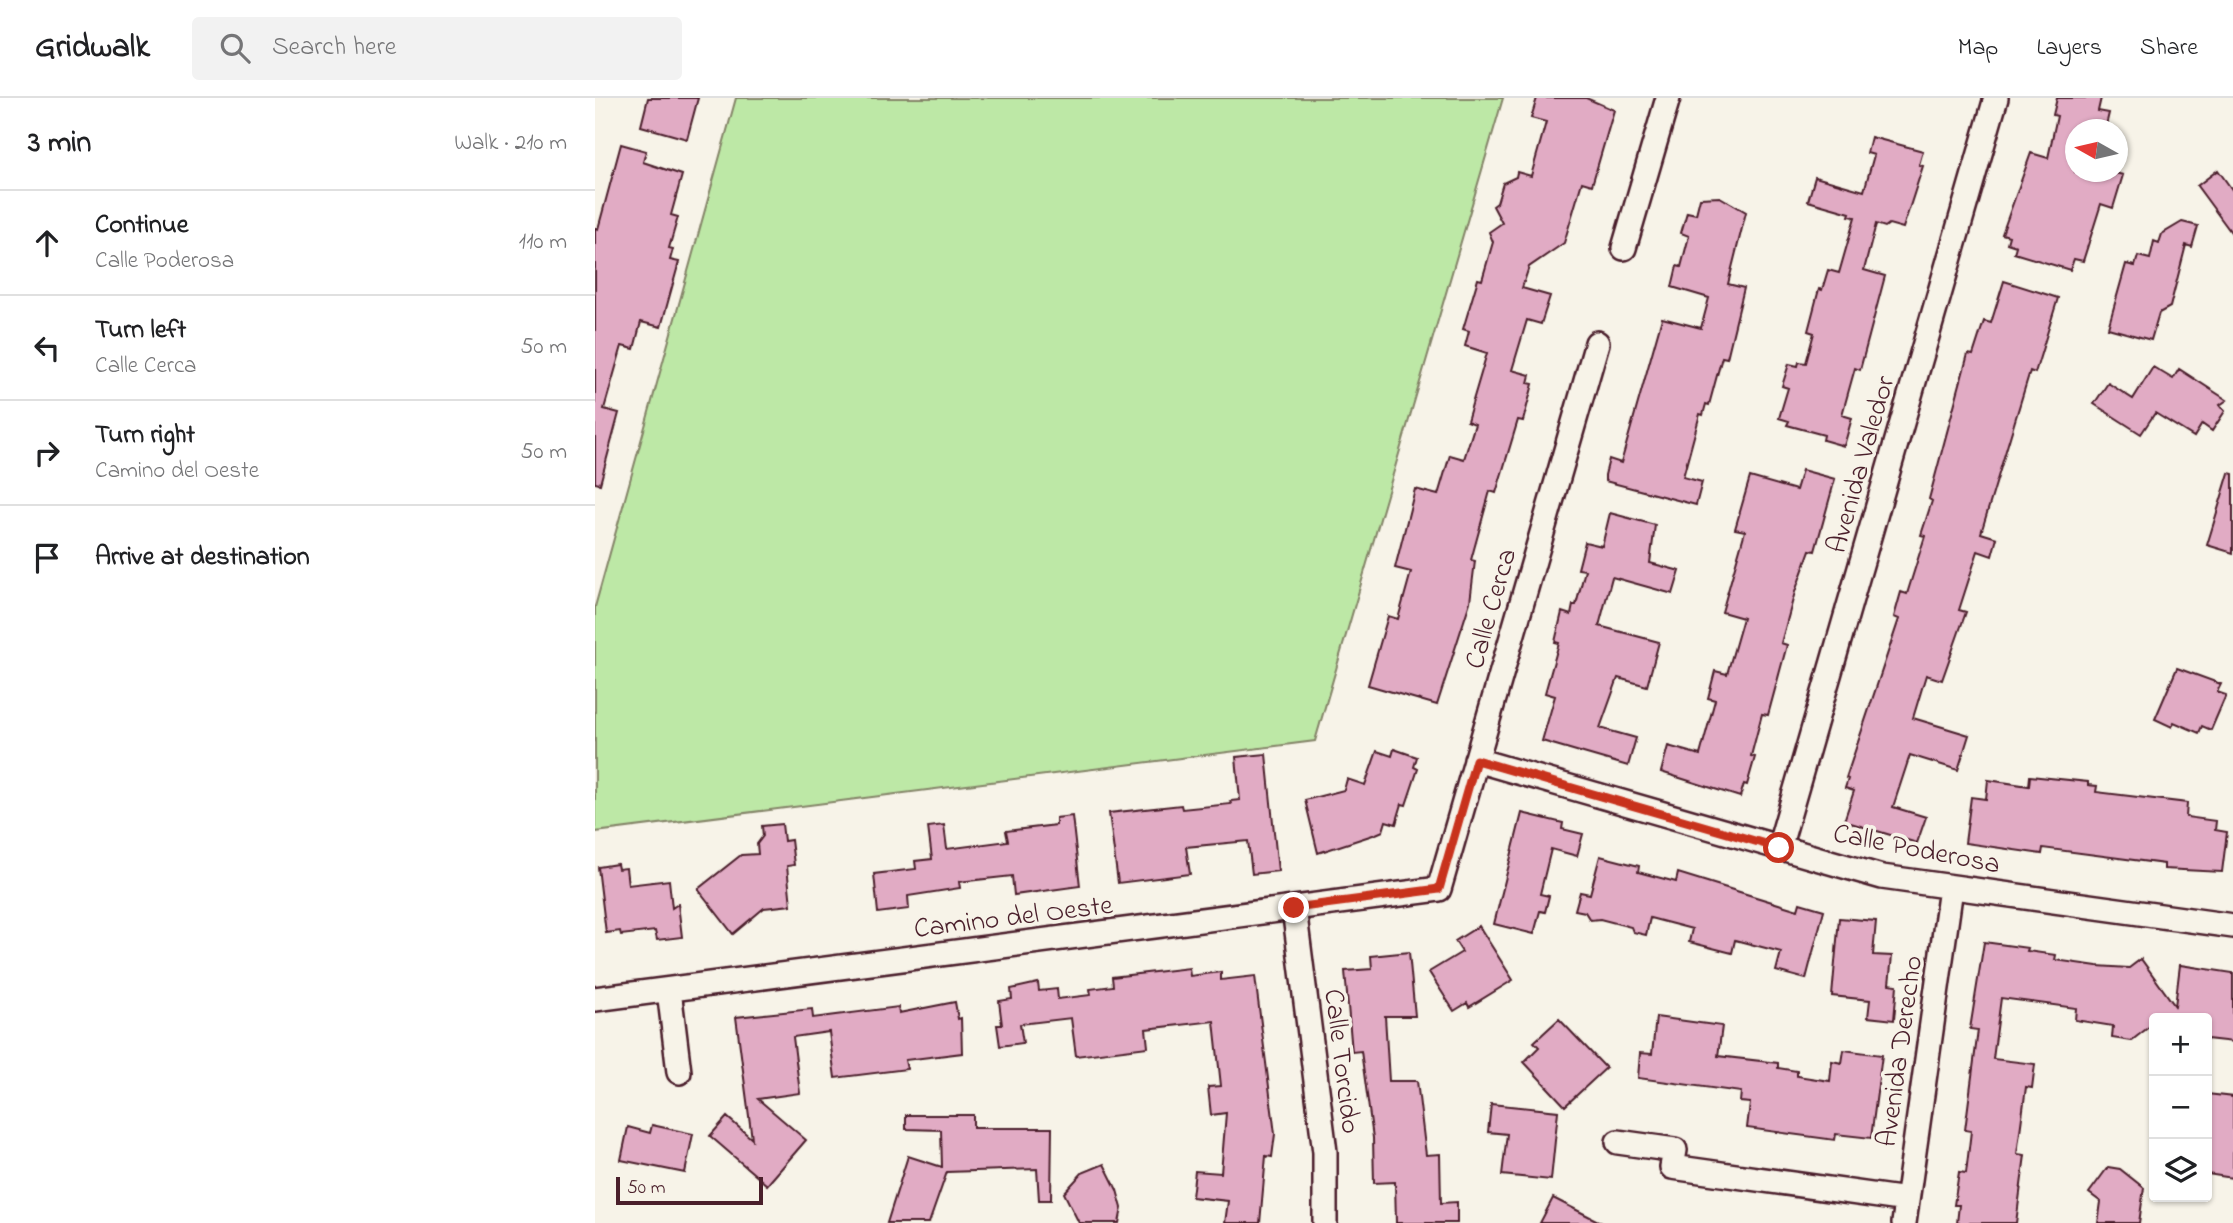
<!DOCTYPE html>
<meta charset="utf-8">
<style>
body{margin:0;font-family:"Indie Flower",sans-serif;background:#f2f2f2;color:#202124}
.controls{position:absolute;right:21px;bottom:21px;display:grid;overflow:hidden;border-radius:7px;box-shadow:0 2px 5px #0004}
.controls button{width:63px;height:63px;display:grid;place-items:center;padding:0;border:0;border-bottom:2px solid #e0e0e0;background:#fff;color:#202124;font:35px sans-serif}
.compass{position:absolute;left:1470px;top:21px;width:63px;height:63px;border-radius:50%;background:#fff;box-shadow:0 2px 5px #0004;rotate:278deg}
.scale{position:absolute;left:21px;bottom:18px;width:147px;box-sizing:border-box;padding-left:7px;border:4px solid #4a1f2b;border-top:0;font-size:19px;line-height:24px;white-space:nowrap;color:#4a1f2b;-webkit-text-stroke:5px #f7f3e8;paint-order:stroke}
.stop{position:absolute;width:21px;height:21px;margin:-16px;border:5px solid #c8321e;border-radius:50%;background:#fff}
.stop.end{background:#c8321e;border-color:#fff;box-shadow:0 2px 7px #0008}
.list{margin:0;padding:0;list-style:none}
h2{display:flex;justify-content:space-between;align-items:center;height:91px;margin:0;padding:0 28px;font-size:30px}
h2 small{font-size:23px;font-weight:400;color:#757577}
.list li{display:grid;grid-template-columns:46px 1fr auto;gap:21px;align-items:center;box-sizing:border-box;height:105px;padding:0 28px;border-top:2px solid #e0e0e0}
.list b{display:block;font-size:26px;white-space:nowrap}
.list p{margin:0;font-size:23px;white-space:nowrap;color:#757577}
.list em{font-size:23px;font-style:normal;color:#757577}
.icon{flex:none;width:38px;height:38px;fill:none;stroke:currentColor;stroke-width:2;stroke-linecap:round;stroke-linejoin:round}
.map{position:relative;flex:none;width:1638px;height:1125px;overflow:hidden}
header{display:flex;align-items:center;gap:42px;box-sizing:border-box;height:98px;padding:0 35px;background:#fff;border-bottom:2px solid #e0e0e0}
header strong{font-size:33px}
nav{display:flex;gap:38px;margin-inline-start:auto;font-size:24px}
.search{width:490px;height:63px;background:#f2f2f2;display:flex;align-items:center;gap:18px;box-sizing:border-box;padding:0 24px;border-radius:7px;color:#757577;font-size:26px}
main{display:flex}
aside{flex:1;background:#fff}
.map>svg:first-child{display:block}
</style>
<header>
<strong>Gridwalk</strong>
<div class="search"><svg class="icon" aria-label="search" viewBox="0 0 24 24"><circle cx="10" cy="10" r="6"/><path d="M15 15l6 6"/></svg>Search here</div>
<nav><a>Map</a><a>Layers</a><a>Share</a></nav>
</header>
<main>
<aside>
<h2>3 min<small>Walk · 210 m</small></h2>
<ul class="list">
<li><svg class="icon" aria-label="ahead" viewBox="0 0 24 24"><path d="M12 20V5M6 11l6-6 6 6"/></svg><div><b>Continue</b><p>Calle Poderosa</p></div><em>110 m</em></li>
<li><svg class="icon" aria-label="left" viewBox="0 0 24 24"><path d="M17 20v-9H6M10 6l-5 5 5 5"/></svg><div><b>Turn left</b><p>Calle Cerca</p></div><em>50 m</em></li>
<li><svg class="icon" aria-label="right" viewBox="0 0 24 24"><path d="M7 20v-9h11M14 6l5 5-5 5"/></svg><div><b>Turn right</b><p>Camino del Oeste</p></div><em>50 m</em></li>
<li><svg class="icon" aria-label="arrive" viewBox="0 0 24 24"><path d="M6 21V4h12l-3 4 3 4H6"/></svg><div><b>Arrive at destination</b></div></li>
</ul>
</aside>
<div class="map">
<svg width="1638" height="1125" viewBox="0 0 1638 1125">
<rect width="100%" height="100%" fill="#f7f3e8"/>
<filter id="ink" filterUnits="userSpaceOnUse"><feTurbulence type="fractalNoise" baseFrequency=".0143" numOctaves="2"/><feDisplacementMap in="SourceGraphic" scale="14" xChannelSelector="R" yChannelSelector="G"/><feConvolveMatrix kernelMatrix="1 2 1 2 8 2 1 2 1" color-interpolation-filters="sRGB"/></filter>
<g filter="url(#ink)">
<path fill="#bde8a6" stroke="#848468" stroke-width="2" d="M 141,0 L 908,0 L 720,643 L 0,734 L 0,509 Z"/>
<path fill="#e1abc4" stroke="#4a1f2b" stroke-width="2" d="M 53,0 L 103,0 L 92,41 L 46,28 Z
M 942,0 L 991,0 L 1019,12 L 997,87 L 987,84 L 969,145 L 934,169 L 927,190 L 955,198 L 946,226 L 932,222 L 917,272 L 935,277 L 933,285 L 938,286 L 928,323 L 923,322 L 901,395 L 895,393 L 876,462 L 880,463 L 875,504 L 842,607 L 773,587 L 793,518 L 803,521 L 816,474 L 800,470 L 820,391 L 843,397 L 855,357 L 869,361 L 880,326 L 872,323 L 892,255 L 870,248 L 874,233 L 868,231 L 883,181 L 887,182 L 898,144 L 894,134 L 907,125 L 898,108 L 902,105 L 908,85 L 921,79 L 922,74 L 936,78 L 951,24 L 936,20 Z
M 1462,0 L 1506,0 L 1503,13 L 1514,15 L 1510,32 L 1480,32 L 1480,74 L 1516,74 L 1528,77 L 1518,110 L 1506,106 L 1488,163 L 1479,161 L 1475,172 L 1419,155 L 1421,148 L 1412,145 L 1414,138 L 1407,136 L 1436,55 L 1453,60 L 1462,18 L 1458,17 Z
M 1276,39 L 1328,53 L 1324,67 L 1328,68 L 1308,130 L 1294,126 L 1290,129 L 1281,126 L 1269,172 L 1290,178 L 1265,272 L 1260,270 L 1247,317 L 1257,320 L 1249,348 L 1228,342 L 1229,337 L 1192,327 L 1194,323 L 1184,320 L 1193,290 L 1187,288 L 1194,266 L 1203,268 L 1204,264 L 1211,265 L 1219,235 L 1213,233 L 1224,191 L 1227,192 L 1233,172 L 1244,175 L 1260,119 L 1254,118 L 1255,115 L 1213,103 L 1220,79 L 1269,93 L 1279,57 L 1272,55 Z
M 26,46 L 51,53 L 48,64 L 87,77 L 76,117 L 83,119 L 74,150 L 78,151 L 75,162 L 84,164 L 66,229 L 46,224 L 39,251 L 27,248 L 9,311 L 24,315 L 5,386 L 0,385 L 0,130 L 3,131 Z
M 1623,72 L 1638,93 L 1638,137 L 1602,88 Z
M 1125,99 L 1151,114 L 1133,186 L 1149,190 L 1132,260 L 1127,259 L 1114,307 L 1111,306 L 1108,317 L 1105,316 L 1088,379 L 1107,384 L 1101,407 L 1010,383 L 1010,377 L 1014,361 L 1026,365 L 1067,220 L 1106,230 L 1114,200 L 1077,189 L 1082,168 L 1086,169 L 1094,138 L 1086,135 L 1092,114 L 1101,116 L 1105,100 Z
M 1587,124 L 1603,128 L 1597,149 L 1591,147 L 1575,209 L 1564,215 L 1556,242 L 1513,230 L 1531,166 L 1540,168 L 1543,158 L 1555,161 L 1559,143 L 1564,145 L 1567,136 Z
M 1409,183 L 1463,200 L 1440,275 L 1435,273 L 1386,435 L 1402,440 L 1397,458 L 1383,453 L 1364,512 L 1371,514 L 1347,582 L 1331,577 L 1318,620 L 1374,637 L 1363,672 L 1315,657 L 1298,709 L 1331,719 L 1322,745 L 1249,723 L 1259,693 L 1250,690 L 1253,681 L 1251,680 L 1304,521 L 1299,519 L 1306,494 L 1312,496 L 1330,438 L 1326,437 L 1337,403 L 1334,401 L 1373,256 L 1378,257 L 1389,223 L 1396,225 Z
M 1558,269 L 1578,281 L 1584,271 L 1632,302 L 1625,307 L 1630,313 L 1617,333 L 1607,326 L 1599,339 L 1560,315 L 1546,336 L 1499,306 L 1513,285 L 1538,301 Z
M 1207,372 L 1240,381 L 1220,453 L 1215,452 L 1200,494 L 1186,545 L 1192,547 L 1173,617 L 1167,616 L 1156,658 L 1160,659 L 1152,687 L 1149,686 L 1145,699 L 1066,674 L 1073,648 L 1105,657 L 1120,602 L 1113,600 L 1120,573 L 1132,576 L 1148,520 L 1127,514 L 1150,433 L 1140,431 L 1155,379 L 1201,392 Z
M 1634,375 L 1638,376 L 1638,455 L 1612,447 Z
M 1015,415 L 1060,427 L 1055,465 L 1085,473 L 1078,496 L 1017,479 L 1004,528 L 1064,544 L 1052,588 L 1023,580 L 1005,630 L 1041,640 L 1033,668 L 947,643 L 960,598 L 950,595 L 964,545 L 960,544 L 967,514 L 976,517 L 978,507 L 981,507 L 990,472 L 983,471 L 990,444 L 1007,448 Z
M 1582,570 L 1626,586 L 1622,594 L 1631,597 L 1616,632 L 1607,628 L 1604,635 L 1579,624 L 1577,629 L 1560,621 Z
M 799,651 L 822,659 L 819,669 L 823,671 L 811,707 L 807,706 L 801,726 L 791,723 L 788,733 L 781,736 L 723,755 L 710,702 L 749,692 L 752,681 L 770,687 L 782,653 L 797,658 Z
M 671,656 L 683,773 L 657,776 L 653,743 L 591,749 L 595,776 L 523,785 L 514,715 L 586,707 L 587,711 L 636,706 L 635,703 L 645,702 L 641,659 Z
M 1435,678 L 1493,684 L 1493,687 L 1502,688 L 1501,694 L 1592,705 L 1591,719 L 1621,723 L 1620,732 L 1632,734 L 1627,774 L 1569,771 L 1569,766 L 1448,750 L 1447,756 L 1370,745 L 1376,699 L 1391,701 L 1393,682 L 1434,688 Z
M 927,715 L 968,725 L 967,731 L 988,736 L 982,758 L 956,751 L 945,796 L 954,798 L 950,814 L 945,813 L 939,836 L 899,826 Z
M 477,718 L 485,788 L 419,797 L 417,778 L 364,784 L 365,790 L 313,798 L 314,811 L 283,815 L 279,776 L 321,771 L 320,763 L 337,761 L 333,729 L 349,727 L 352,751 L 413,743 L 411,733 L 461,727 L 461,720 Z
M 187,726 L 189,743 L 196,742 L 199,767 L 192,768 L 196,807 L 169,810 L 138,836 L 103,791 L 146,757 L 163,756 L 162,746 L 168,738 L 167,728 Z
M 1005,758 L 1044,768 L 1043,774 L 1081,784 L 1083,775 L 1203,812 L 1205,805 L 1229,812 L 1211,881 L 1181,873 L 1186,854 L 1140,842 L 1137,855 L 1094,844 L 1097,831 L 1055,820 L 1051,837 L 1038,834 L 1036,829 L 1005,821 L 995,822 L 990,814 L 980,812 L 985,794 L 995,796 Z
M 22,766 L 23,771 L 31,770 L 33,787 L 74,782 L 77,810 L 83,806 L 87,839 L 62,842 L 60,833 L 26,837 L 25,833 L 11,835 L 3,769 Z
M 1244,820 L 1281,823 L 1278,857 L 1297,858 L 1294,886 L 1302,887 L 1299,922 L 1273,919 L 1275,902 L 1237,898 Z
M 884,828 L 918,882 L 874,909 L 872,905 L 859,913 L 834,874 L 867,854 L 860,843 Z
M 1389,844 L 1433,850 L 1432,853 L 1461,857 L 1460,862 L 1502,868 L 1534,870 L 1546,861 L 1580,908 L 1585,867 L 1638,875 L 1638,944 L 1612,941 L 1612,920 L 1559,920 L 1559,925 L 1536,943 L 1517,940 L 1518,928 L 1480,922 L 1481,910 L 1406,900 L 1398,961 L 1440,966 L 1437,990 L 1431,989 L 1422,1056 L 1430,1057 L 1421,1125 L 1362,1125 L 1364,1107 L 1359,1107 L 1364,1074 L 1371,1075 L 1376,1033 L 1370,1032 L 1383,932 L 1375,931 Z
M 814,854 L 820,918 L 790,918 L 794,983 L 822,983 L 831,1057 L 845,1056 L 846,1105 L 862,1104 L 862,1125 L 801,1125 L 800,1084 L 779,1085 L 778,1040 L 766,953 L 757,954 L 750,873 L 777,871 L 776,858 Z
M 594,870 L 595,878 L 626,874 L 626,882 L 660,878 L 680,1036 L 677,1059 L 671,1058 L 665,1125 L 630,1125 L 633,1103 L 597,1099 L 600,1073 L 626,1075 L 631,1015 L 616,1017 L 613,989 L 626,988 L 619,923 L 551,931 L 553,949 L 481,958 L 476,920 L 425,926 L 428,945 L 405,948 L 402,927 L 407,927 L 404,903 L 417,901 L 416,891 L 443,885 L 444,893 L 462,891 L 463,901 L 496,897 L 495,891 L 518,888 L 517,879 Z
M 360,904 L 363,921 L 366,920 L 367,955 L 310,962 L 312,971 L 240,980 L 234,934 L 198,939 L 205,995 L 163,1001 L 211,1042 L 172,1087 L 115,1038 L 132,1019 L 157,1041 L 141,919 L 217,911 L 218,920 L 303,909 L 304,915 Z
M 1061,919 L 1127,928 L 1123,958 L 1183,965 L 1183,970 L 1202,973 L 1202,978 L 1235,983 L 1237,963 L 1247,965 L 1249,952 L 1287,957 L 1276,1040 L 1241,1036 L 1240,1042 L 1152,1030 L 1155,1005 L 1145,1004 L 1146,994 L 1043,980 L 1045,955 L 1057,956 Z
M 964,921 L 1011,970 L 970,1008 L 929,964 L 944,949 L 939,944 Z
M 1612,996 L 1638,999 L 1638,1080 L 1612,1076 Z
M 896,1006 L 963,1013 L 956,1082 L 907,1077 L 912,1036 L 893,1034 Z
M 311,1017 L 378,1017 L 378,1030 L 457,1030 L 456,1102 L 444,1102 L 442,1071 L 352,1074 L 334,1125 L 292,1125 L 313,1058 L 347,1069 L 346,1032 L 311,1031 Z
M 57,1027 L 98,1036 L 90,1075 L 26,1062 L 33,1029 L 55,1035 Z
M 509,1066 L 522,1092 L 527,1110 L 524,1125 L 484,1125 L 469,1095 L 487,1075 Z
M 1513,1069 L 1525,1071 L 1549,1090 L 1544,1125 L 1503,1125 L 1506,1104 L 1494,1095 Z
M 958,1100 L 1007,1125 L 945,1125 Z"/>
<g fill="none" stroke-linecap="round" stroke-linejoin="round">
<defs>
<path id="minor" d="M 1029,150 L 1073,0
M 881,662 L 1287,779 L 1638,828
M 1184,750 L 1401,0
M 699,810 L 730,1054 L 730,1125
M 74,892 L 84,974
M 0,901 L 844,791 L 1002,245
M 1023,1044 L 1080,1052 L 1077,1069 L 1312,1102
M 1309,1125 L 1356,790"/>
</defs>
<use href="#minor" stroke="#4a1f2b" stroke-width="28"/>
<use href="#minor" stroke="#f7f3e8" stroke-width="23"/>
</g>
</g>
<g fill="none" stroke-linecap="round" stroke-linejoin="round" filter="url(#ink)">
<path stroke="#c8321e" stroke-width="9" d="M 699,810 L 844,791 L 881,662 L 1184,750"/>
</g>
<g text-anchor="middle" stroke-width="7" stroke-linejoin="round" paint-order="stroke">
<g font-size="28" fill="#4a1f2b" stroke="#f7f3e8">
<text transform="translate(1264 366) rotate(-74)" y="10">Avenida Valedor</text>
<text transform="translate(894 510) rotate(-74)" y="10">Calle Cerca</text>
<text transform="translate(1322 749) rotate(11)" y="10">Calle Poderosa</text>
<text transform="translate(418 817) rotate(-7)" y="10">Camino del Oeste</text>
<text transform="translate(1303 953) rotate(-82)" y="10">Avenida Derecho</text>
<text transform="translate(749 963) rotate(83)" y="10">Calle Torcido</text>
</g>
</g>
</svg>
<div class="controls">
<button>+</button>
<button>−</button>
<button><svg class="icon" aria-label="layers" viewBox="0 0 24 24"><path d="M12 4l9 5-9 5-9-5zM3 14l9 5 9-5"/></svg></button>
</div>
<svg class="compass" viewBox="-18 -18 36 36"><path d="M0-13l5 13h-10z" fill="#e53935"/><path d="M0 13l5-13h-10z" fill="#757577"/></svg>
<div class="scale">50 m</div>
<div class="stop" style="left:1184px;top:750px"></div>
<div class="stop end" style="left:699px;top:810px"></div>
</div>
</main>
